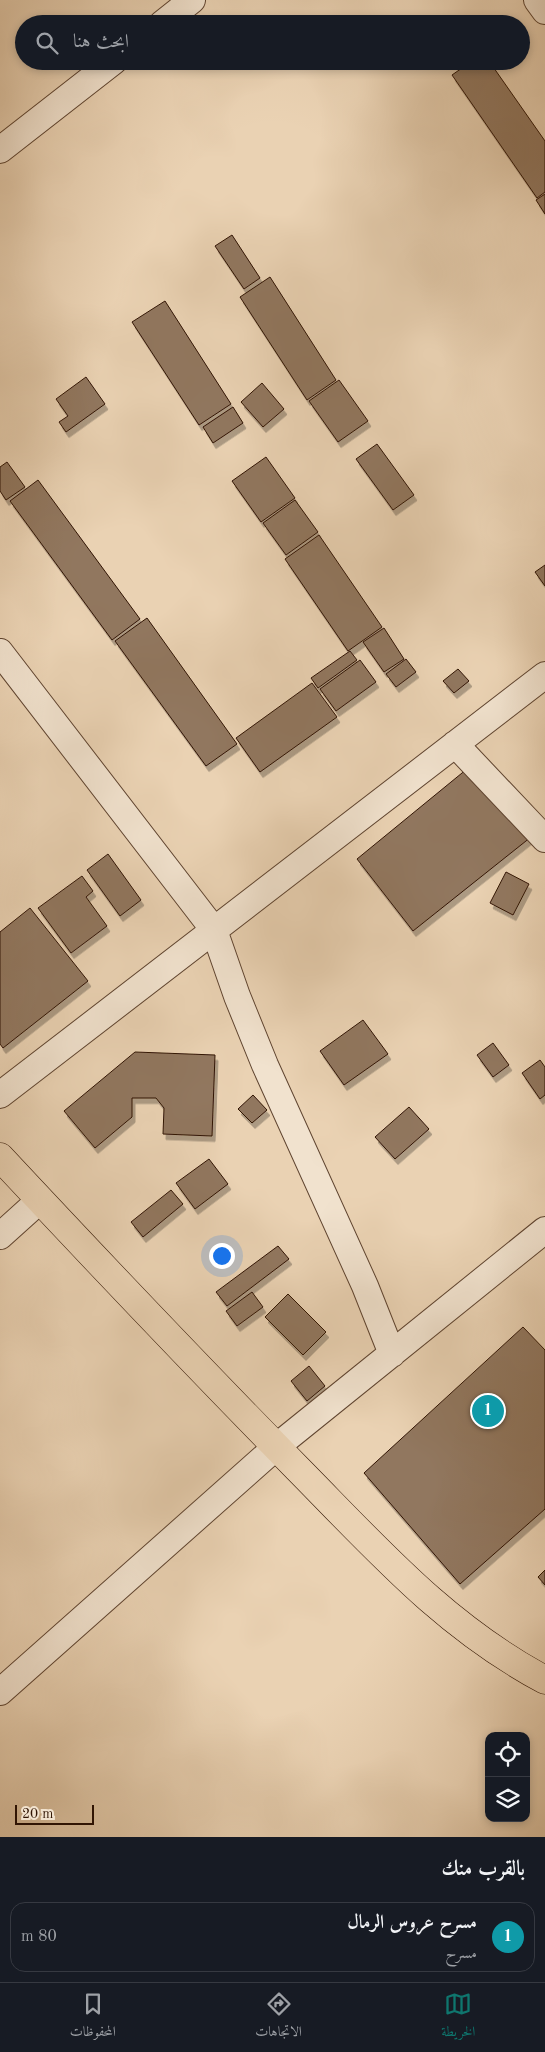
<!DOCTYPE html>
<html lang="ar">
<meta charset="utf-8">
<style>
body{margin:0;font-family:"Old Standard TT",Amiri,serif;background:#242831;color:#f1f3f6;direction:rtl}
.controls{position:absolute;right:15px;bottom:15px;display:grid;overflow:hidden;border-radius:10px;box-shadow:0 2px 8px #0003}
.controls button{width:45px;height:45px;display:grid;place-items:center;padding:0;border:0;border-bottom:1px solid #363941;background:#171b24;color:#f1f3f6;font:25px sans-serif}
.scale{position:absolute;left:15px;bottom:12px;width:79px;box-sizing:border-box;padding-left:5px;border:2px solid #311504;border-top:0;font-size:14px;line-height:18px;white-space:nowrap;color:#311504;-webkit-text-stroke:4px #f1e2ce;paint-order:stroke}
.you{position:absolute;left:221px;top:1255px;width:18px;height:18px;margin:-12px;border:4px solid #fff;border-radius:50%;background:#1a73e8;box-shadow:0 0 0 8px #1a73e833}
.badge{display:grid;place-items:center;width:32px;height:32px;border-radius:50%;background:#0f766e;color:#fff;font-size:16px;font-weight:700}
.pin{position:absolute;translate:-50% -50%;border:2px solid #fff;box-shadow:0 1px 5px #0006}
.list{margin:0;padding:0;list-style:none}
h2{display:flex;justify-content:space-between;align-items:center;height:65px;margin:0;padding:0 20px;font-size:21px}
h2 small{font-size:16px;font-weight:400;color:#9ea1a6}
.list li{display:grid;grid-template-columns:32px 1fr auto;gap:15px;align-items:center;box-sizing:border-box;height:70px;margin:0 10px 10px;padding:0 10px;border:1px solid #363941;border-radius:15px}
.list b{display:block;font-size:19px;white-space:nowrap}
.list p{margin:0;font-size:16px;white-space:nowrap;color:#9ea1a6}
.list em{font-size:16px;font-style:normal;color:#9ea1a6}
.icon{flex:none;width:28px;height:28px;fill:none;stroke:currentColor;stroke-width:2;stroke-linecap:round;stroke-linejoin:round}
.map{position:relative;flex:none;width:545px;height:1837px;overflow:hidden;direction:ltr}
.search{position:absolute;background:#171b24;box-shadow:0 2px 8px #0003;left:15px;right:15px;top:15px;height:55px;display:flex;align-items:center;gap:12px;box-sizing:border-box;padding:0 18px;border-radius:28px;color:#9ea1a6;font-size:19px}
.sheet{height:145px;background:#171b24}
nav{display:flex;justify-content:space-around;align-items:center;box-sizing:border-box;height:70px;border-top:1px solid #363941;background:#171b24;font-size:14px;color:#9ea1a6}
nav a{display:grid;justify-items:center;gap:2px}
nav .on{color:#0f766e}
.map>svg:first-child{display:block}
</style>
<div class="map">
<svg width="545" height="1837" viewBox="0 0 545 1837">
<defs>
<filter id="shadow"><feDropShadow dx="3" dy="5.5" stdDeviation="0" flood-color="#0004"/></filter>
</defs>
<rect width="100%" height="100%" fill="#ead2b3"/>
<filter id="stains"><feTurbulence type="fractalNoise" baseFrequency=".004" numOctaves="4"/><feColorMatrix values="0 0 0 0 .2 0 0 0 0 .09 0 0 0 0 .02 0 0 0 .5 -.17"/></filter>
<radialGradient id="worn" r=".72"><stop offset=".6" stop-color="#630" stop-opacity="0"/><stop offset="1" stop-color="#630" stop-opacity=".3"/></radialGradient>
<path fill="#91775f" stroke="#311504" filter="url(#shadow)" d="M 472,61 L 489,61 L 545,141 L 545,192 L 537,198 L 452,75 Z
M 545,194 L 545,214 L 536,200 Z
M 232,235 L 260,278 L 244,289 L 215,246 Z
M 270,277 L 336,380 L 307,400 L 240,297 Z
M 165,301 L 231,404 L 199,425 L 132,322 Z
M 86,377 L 105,404 L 66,432 L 59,422 L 68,416 L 56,399 Z
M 339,380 L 368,421 L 338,442 L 309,401 Z
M 262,383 L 284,409 L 263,427 L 241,402 Z
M 233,407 L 243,423 L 213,443 L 203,427 Z
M 377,444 L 414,495 L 393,510 L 356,459 Z
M 266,457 L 295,498 L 261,522 L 232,481 Z
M 7,462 L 25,487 L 6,500 L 0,491 L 0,467 Z
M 38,480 L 140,619 L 112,640 L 10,501 Z
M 295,500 L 318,532 L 286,555 L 263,523 Z
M 319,535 L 382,627 L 348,651 L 285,559 Z
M 545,565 L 545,586 L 535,572 Z
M 147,618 L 237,744 L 206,766 L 115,641 Z
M 384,628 L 404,659 L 384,672 L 363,642 Z
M 350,651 L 357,660 L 318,688 L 311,678 Z
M 406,659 L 416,672 L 396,687 L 386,674 Z
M 360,660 L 376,682 L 336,711 L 320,689 Z
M 458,669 L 469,681 L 454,693 L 443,681 Z
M 312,683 L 337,717 L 260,772 L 236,738 Z
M 473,764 L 531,837 L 413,931 L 357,859 Z
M 108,854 L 141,900 L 120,916 L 87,870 Z
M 506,872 L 529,884 L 513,915 L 490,903 Z
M 82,876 L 93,891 L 86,897 L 107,926 L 71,953 L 38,908 Z
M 30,908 L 88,981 L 3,1048 L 0,1044 L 0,932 Z
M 363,1020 L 388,1054 L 344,1085 L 320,1051 Z
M 493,1043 L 509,1065 L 493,1077 L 477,1055 Z
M 135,1052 L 215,1055 L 212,1136 L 163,1134 L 164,1108 L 156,1098 L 132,1098 L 132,1117 L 95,1148 L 64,1111 Z
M 540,1060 L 545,1067 L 545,1095 L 540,1099 L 522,1073 Z
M 253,1095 L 267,1110 L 252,1123 L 238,1109 Z
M 409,1107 L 429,1129 L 395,1159 L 375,1137 Z
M 209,1159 L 228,1184 L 195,1209 L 176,1183 Z
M 171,1190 L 183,1204 L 143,1237 L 131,1222 Z
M 278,1246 L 289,1259 L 227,1306 L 216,1292 Z
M 252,1292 L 263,1307 L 237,1326 L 226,1311 Z
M 288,1294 L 326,1332 L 303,1355 L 265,1317 Z
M 523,1327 L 545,1350 L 545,1509 L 460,1584 L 364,1473 Z
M 309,1366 L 325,1386 L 307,1401 L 291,1381 Z
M 545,1570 L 545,1585 L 538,1577 Z"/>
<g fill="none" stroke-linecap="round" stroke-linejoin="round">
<defs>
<path id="minor" d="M 537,0 L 545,11
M 162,24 L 192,0
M 0,150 L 114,61
M 0,652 L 214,930 L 237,996 L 265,1065 L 365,1286 L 392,1354
M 455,744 L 545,839
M 0,1095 L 545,675
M 0,1236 L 40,1200
M 0,1692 L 276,1447 L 545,1230"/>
<path id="primary" d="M 0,1157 C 98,1262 197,1366 297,1468 C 377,1549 444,1626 545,1680"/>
</defs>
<use href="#minor" stroke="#5f4430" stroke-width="28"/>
<use href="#primary" stroke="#311504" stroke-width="29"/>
<use href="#minor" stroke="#f1e2ce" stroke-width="26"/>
<use href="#primary" stroke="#ead2b3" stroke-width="28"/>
</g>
<rect width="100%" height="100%" filter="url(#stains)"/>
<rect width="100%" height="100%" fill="url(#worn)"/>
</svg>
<div class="controls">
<button><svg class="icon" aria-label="locate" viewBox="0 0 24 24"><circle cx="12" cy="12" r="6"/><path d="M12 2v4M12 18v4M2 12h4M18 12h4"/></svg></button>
<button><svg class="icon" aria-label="layers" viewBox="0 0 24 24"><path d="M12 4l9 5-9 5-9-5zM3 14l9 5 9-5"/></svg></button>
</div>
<div class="scale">20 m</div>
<div class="you"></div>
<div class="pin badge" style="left:488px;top:1411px;background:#0f9aa8">1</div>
<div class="search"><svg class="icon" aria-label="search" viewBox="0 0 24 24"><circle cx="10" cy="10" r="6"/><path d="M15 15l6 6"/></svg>ابحث هنا</div>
</div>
<section class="sheet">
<h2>بالقرب منك<small></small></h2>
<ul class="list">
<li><span class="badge" style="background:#0f9aa8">1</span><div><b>مسرح عروس الرمال</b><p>مسرح</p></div><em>80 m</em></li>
</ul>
</section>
<nav>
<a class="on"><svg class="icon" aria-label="map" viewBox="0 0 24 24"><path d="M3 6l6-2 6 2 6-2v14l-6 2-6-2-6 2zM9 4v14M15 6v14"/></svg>الخريطة</a>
<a><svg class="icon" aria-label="directions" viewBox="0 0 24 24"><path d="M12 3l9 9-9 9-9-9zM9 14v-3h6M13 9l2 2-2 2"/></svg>الاتجاهات</a>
<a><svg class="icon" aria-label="saved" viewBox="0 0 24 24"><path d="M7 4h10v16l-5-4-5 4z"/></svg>المحفوظات</a>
</nav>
